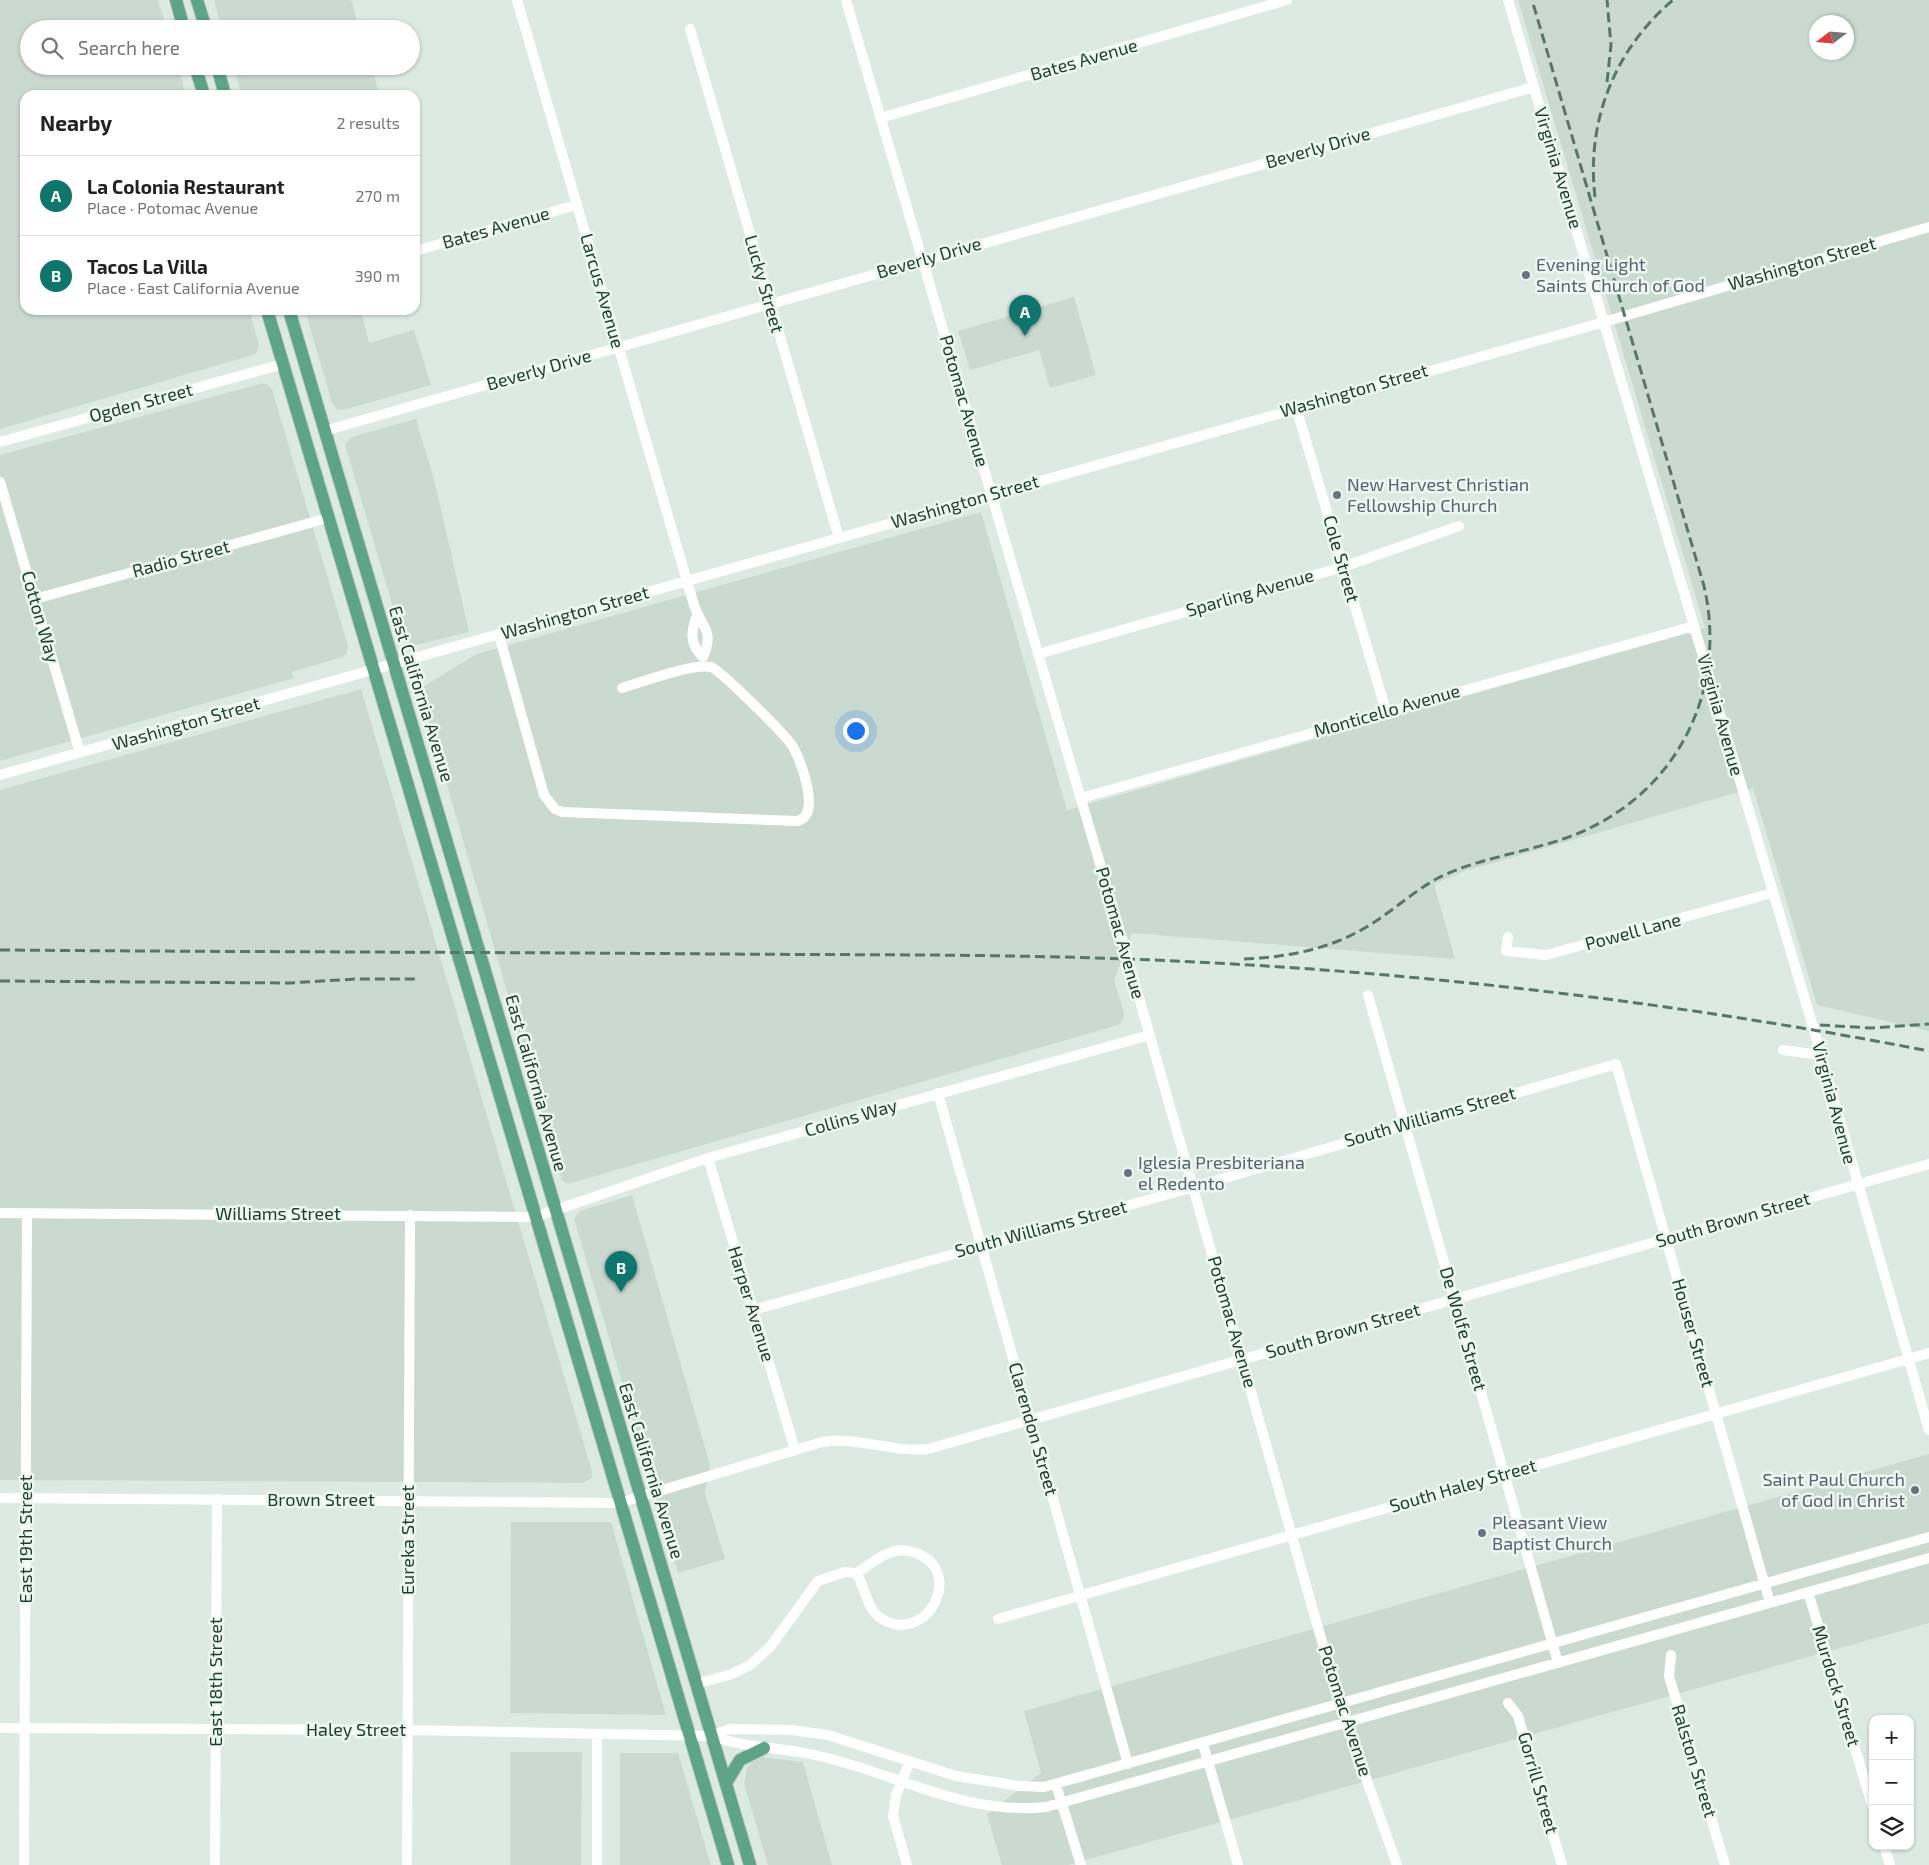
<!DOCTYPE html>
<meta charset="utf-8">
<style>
body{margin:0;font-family:"Exo 2",sans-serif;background:#f6f6f6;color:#222}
.controls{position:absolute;right:15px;bottom:15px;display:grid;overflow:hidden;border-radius:10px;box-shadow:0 1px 4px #0004}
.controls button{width:45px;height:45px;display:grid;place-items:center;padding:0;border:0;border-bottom:1px solid #e0e0e0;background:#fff;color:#222;font:25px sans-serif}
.compass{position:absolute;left:1809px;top:15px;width:45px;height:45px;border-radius:50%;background:#fff;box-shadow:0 1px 4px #0004;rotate:254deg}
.you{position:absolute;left:855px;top:730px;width:18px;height:18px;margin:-12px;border:4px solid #fff;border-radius:50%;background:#1a73e8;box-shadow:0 0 0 8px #1a73e833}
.badge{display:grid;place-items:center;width:32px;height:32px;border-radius:50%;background:#0f766e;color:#fff;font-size:16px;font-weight:700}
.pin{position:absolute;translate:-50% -41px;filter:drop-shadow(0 1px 2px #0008)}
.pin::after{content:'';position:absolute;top:26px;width:18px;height:15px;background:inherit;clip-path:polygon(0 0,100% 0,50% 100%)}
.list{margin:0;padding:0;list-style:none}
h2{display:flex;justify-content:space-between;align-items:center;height:65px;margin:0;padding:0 20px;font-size:21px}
h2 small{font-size:16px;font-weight:400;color:#767676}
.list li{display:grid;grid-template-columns:32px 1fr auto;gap:15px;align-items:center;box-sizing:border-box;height:80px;padding:0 20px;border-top:1px solid #e0e0e0}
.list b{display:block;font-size:19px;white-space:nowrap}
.list p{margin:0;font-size:16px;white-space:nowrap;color:#767676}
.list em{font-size:16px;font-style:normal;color:#767676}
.icon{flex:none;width:28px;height:28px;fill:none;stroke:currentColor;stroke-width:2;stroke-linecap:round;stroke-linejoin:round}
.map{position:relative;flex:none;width:1929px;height:1865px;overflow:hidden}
.search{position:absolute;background:#fff;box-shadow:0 1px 4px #0004;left:20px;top:20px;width:400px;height:55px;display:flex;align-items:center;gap:12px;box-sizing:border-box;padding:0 18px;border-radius:28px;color:#767676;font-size:19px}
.panel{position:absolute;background:#fff;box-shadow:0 1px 4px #0004;left:20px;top:90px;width:400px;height:225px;border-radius:15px}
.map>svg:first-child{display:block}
</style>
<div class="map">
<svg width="1929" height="1865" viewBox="0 0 1929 1865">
<rect width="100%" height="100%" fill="#ddeae3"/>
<path fill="#cbdad1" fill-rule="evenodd" d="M 0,0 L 158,0 L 167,29 L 29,29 L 29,66 L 178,66 L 186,95 L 25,95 L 25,310 L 249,310 L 259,345 L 256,354 L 0,429 Z
M 214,0 L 351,0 L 360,29 L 222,29 Z
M 1518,0 L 1929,0 L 1929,1031 L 1817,1005 L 1753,788 L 1465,871 L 1434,884 L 1455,959 L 1132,933 L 1114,980 L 1124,1013 L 1123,1020 L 1118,1025 L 568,1184 L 562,1181 L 419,689 L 477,654 L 981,512 L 1067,810 L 1705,628 ZM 1816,22 L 1846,22 L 1846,52 L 1816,52 Z
M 233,66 L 371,66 L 380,95 L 242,95 Z
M 1074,297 L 1096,375 L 1050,388 L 1039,350 L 970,370 L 958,331 Z
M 305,310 L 361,310 L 369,343 L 414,330 L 431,385 L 343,410 L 337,409 L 332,403 Z
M 260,384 L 267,384 L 272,389 L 348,646 L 347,653 L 342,657 L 292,672 L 294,678 L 0,761 L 0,455 Z
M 416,419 L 435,483 L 469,632 L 412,646 L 403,641 L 345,445 L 351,437 Z
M 361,689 L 592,1471 L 592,1478 L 583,1483 L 0,1480 L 0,790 Z
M 632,1195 L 710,1465 L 705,1493 L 725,1559 L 678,1573 L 574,1219 L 580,1211 Z
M 1929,1454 L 1929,1623 L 1068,1865 L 1002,1865 L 987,1814 L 1041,1773 L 1024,1711 Z
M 511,1522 L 611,1522 L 666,1715 L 510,1713 Z
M 510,1752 L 582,1752 L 581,1865 L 510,1865 Z
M 620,1753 L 678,1753 L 711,1865 L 620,1865 Z
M 762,1757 L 803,1762 L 832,1865 L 768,1865 L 744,1784 L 747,1768 L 752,1762 Z"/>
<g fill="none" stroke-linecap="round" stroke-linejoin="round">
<defs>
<path id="major" d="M 176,0 L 184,29
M 197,0 L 206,29
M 195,66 L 204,95
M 217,66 L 225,95
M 267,310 L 728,1865
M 289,310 L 750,1865
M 726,1783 L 740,1760 L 764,1748"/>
</defs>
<use href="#major" stroke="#bbc4c1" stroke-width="14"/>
<path stroke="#fff" stroke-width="10" d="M 517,0 L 694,605 C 701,627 715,630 703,657 C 689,644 691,631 697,615
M 846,0 L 1128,959 L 1340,1705 L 1397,1865
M 1508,0 L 1814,1030 L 1929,1430
M 690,29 L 839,538
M 880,118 L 1287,0
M 415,251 L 576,205
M 1296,407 L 1386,711
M 324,431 L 1534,87
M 0,442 L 283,364
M 0,482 L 80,753
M 35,599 L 328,518
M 499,635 L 544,795 L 555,809 L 562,812 L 797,821 C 822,816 801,761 793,747 C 787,736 720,670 711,667 C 692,663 643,682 622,688
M 1038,654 L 1343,567 L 1459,526
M 0,775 L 1604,322 L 1929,227
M 1081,798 L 1694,626
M 1508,937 L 1506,951 L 1546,955 L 1772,893
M 1368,995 L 1558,1663
M 1783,1050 L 1821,1055
M 938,1093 L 1128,1764
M 708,1158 L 795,1450
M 0,1213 L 535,1217 L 708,1158 L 1150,1035
M 753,1310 L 1194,1187 L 1616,1064 L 1770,1603
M 0,1498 L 619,1503 L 822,1442 C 859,1436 891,1453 928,1449 L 1929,1164
M 902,1550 C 972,1558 931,1648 882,1619 C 866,1610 866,1587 856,1573 C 872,1564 882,1552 902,1550 Z
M 1808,1592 L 1873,1808
M 998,1619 L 1929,1353
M 1671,1655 L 1669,1676 L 1725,1865
M 696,1684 L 732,1674 L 750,1665 L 770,1647 L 818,1581 L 845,1572 L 856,1573
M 1508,1703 L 1518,1716 L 1562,1865
M 0,1728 L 408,1730 L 711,1736 C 745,1748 780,1747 815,1755 C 894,1772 964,1816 1046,1807 L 1929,1558
M 597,1735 L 597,1865
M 711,1736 L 730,1729 L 792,1730 L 828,1735 L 956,1776 L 1020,1786 L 1044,1787 L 1929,1537
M 1203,1744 L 1238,1865
M 1056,1785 L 1081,1865
M 1884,1846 L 1890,1865
M 24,1865 L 27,1213
M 215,1865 L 217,1499
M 407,1865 L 410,1215
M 907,1865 L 893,1816 L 896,1795 L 910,1761"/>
<use href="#major" stroke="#5da489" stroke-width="12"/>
<path stroke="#57776a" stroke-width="3" stroke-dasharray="10 5" stroke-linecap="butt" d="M 1607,82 L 1611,45 L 1607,0
M 1595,197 C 1586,121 1615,49 1673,0
M 0,950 C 240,952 480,952 720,954 C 856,955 992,954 1128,959 C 1396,969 1665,1000 1929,1051
M 1244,959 C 1291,957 1336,948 1376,921 C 1397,907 1416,890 1438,878 C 1483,856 1533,852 1579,833 C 1678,791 1728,690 1704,586 L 1532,0
M 0,981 L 289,983 L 356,979 L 418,979
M 1820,1025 L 1871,1028 L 1929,1024"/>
</g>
<g fill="#6b7280" stroke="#edf7f1" stroke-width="2">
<circle cx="1526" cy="275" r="5"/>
<circle cx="1337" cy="495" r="5"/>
<circle cx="1128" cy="1173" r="5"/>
<circle cx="1915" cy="1490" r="5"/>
<circle cx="1482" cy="1533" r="5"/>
</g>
<g text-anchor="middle" stroke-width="5" stroke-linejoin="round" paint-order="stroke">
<g font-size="18" fill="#1d3b2f" stroke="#edf7f1">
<text transform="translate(1084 60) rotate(-16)" y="6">Bates Avenue</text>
<text transform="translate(1318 148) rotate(-16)" y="6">Beverly Drive</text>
<text transform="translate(1558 168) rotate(73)" y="6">Virginia Avenue</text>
<text transform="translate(496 228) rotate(-16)" y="6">Bates Avenue</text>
<text transform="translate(929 258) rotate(-16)" y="6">Beverly Drive</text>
<text transform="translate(1802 264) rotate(-16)" y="6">Washington Street</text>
<text transform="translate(764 284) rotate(74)" y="6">Lucky Street</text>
<text transform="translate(602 291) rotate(74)" y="6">Larcus Avenue</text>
<text transform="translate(539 370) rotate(-16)" y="6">Beverly Drive</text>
<text transform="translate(1354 391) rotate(-16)" y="6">Washington Street</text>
<text transform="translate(964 401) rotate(74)" y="6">Potomac Avenue</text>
<text transform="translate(141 403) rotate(-15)" y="6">Ogden Street</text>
<text transform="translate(965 502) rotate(-16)" y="6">Washington Street</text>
<text transform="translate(181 559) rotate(-15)" y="6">Radio Street</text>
<text transform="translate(1341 559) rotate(74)" y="6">Cole Street</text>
<text transform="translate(1250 593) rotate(-16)" y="6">Sparling Avenue</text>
<text transform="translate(575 613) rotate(-16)" y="6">Washington Street</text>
<text transform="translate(40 617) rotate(74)" y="6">Cotton Way</text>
<text transform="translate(421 694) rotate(73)" y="6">East California Avenue</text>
<text transform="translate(1387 711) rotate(-16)" y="6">Monticello Avenue</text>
<text transform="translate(1720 715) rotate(74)" y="6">Virginia Avenue</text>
<text transform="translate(186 724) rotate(-16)" y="6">Washington Street</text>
<text transform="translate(1633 932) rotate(-15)" y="6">Powell Lane</text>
<text transform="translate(1120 933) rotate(74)" y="6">Potomac Avenue</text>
<text transform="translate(536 1083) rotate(74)" y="6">East California Avenue</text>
<text transform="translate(1834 1103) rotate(75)" y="6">Virginia Avenue</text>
<text transform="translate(1430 1117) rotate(-16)" y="6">South Williams Street</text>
<text transform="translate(851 1118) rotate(-16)" y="6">Collins Way</text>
<text x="278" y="1220">Williams Street</text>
<text transform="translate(1733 1220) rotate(-16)" y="6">South Brown Street</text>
<text transform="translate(1041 1229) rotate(-15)" y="6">South Williams Street</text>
<text transform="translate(751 1304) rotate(73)" y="6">Harper Avenue</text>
<text transform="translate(1232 1322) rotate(74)" y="6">Potomac Avenue</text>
<text transform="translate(1463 1329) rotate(74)" y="6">De Wolfe Street</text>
<text transform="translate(1343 1331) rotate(-16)" y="6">South Brown Street</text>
<text transform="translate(1693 1333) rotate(74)" y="6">Houser Street</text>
<text transform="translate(1033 1429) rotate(74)" y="6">Clarendon Street</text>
<text transform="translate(651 1471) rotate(73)" y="6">East California Avenue</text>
<text transform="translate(1463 1486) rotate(-16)" y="6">South Haley Street</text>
<text x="321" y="1506">Brown Street</text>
<text transform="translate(26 1539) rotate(-90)" y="6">East 19th Street</text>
<text transform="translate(408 1540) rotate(-90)" y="6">Eureka Street</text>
<text transform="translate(216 1682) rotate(-90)" y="6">East 18th Street</text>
<text transform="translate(1836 1686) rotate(73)" y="6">Murdock Street</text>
<text transform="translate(1345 1711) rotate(72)" y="6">Potomac Avenue</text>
<text x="356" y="1736">Haley Street</text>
<text transform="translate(1694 1761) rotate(73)" y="6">Ralston Street</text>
<text transform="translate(1538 1783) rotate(74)" y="6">Gorrill Street</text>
</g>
<g font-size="18" fill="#5b616d" stroke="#edf7f1" text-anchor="start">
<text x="1536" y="271">Evening Light<tspan x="1536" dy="21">Saints Church of God</tspan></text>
<text x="1347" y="491">New Harvest Christian<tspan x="1347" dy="21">Fellowship Church</tspan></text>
<text x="1138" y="1169">Iglesia Presbiteriana<tspan x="1138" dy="21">el Redento</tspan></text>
<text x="1905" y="1486" text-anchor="end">Saint Paul Church<tspan x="1905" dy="21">of God in Christ</tspan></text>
<text x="1492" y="1529">Pleasant View<tspan x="1492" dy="21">Baptist Church</tspan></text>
</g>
</g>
</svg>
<div class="controls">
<button>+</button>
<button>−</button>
<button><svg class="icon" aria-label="layers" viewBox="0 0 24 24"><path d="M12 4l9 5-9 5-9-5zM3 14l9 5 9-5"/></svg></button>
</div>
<svg class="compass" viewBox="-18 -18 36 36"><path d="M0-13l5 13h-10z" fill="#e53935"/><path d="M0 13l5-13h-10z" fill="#767676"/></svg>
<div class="you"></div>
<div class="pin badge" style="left:1025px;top:336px">A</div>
<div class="pin badge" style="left:621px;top:1292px">B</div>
<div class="search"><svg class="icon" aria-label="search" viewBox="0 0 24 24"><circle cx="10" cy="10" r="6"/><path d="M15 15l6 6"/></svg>Search here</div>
<section class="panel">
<h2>Nearby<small>2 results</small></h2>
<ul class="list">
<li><span class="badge">A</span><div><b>La Colonia Restaurant</b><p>Place · Potomac Avenue</p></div><em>270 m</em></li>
<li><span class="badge">B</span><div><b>Tacos La Villa</b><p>Place · East California Avenue</p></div><em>390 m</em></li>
</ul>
</section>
</div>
